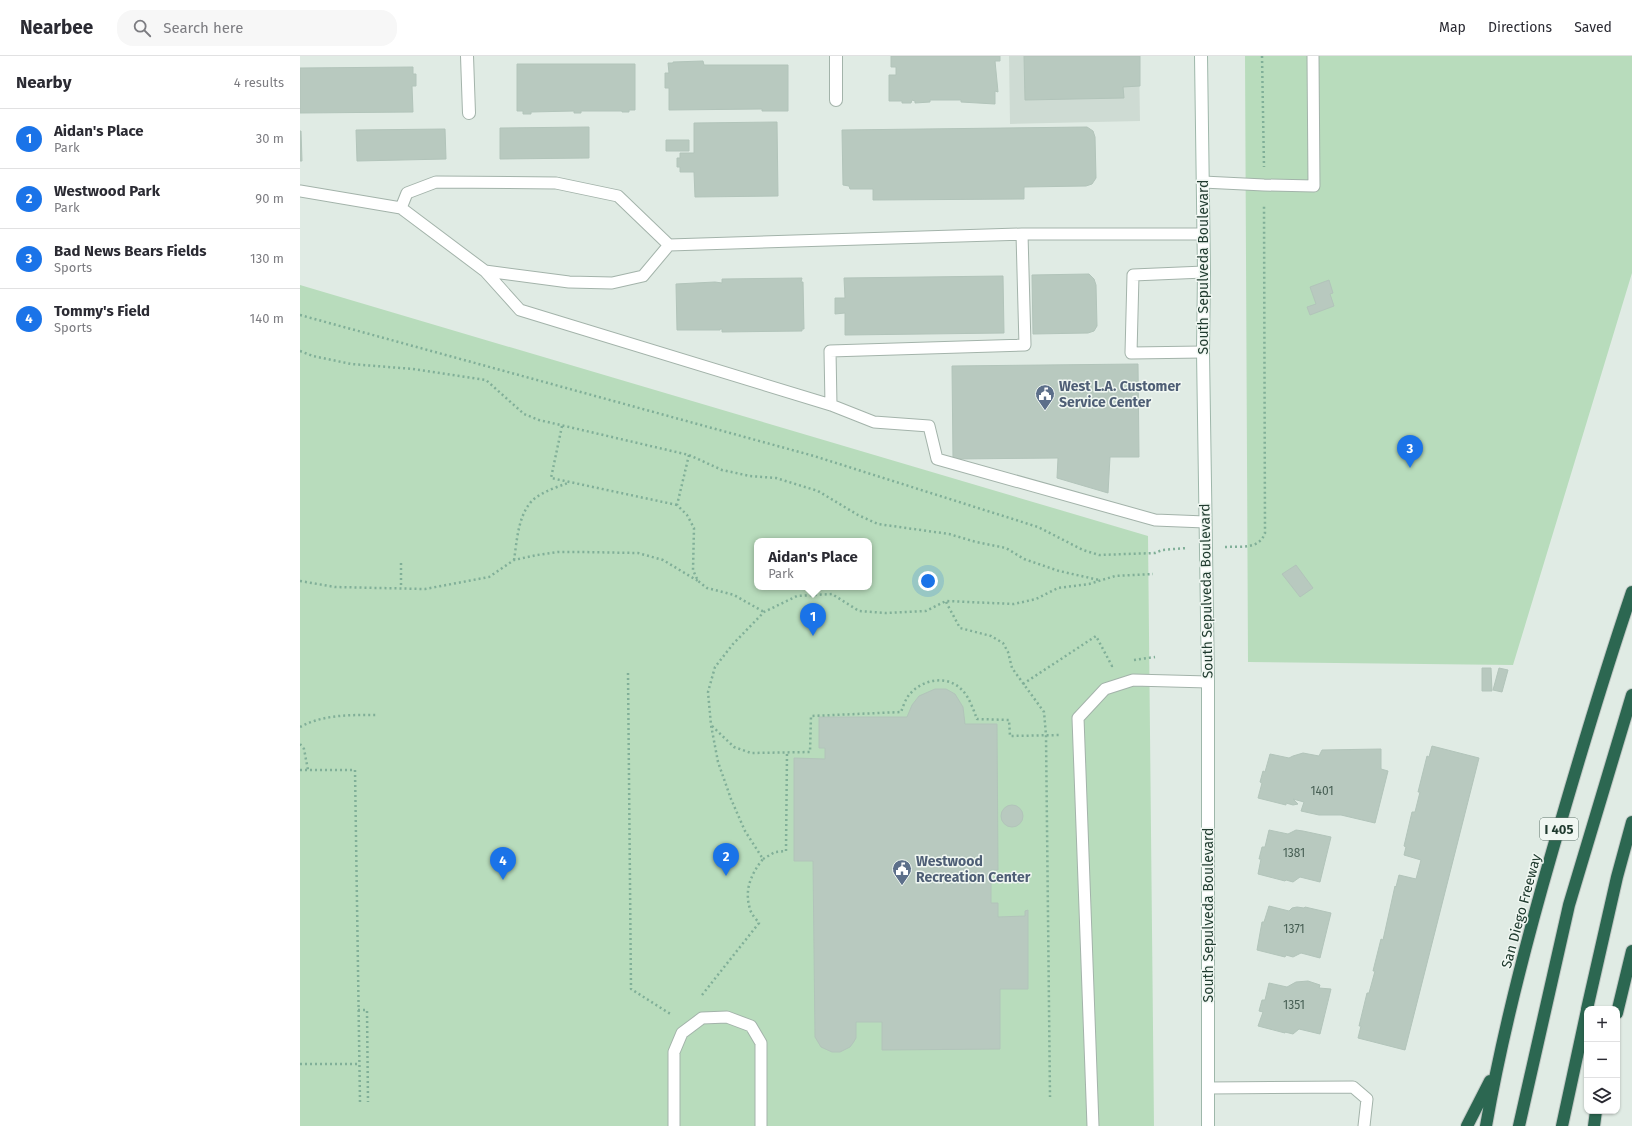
<!DOCTYPE html>
<meta charset="utf-8">
<style>
body{margin:0;font-family:"Fira Sans",sans-serif;background:#f7f7f7;color:#2b2b33}
.controls{position:absolute;right:12px;bottom:12px;display:grid;overflow:hidden;border-radius:8px;box-shadow:0 1px 3px #0004}
.controls button{width:36px;height:36px;display:grid;place-items:center;padding:0;border:0;border-bottom:1px solid #e1e1e2;background:#fff;color:#2b2b33;font:20px sans-serif}
.you{position:absolute;left:628px;top:525px;width:14px;height:14px;margin:-10px;border:3px solid #fff;border-radius:50%;background:#1a73e8;box-shadow:0 0 0 6px #1a73e833}
.badge{display:grid;place-items:center;width:26px;height:26px;border-radius:50%;background:#1a73e8;color:#fff;font-size:13px;font-weight:700}
.pin{position:absolute;translate:-50% -33px;filter:drop-shadow(0 1px 2px #0008)}
.pin::after{content:'';position:absolute;top:21px;width:14px;height:12px;background:inherit;clip-path:polygon(0 0,100% 0,50% 100%)}
.popup{position:absolute;left:454px;top:482px;width:118px;height:52px;box-sizing:border-box;display:grid;place-content:center;border-radius:8px;background:#fff;filter:drop-shadow(0 1px 3px #0005);font-size:13px;white-space:nowrap;color:#7c7c81}
.popup b{font-size:15px;color:#2b2b33}
.popup::after{content:'';position:absolute;left:50%;top:100%;margin-left:-8px;border:8px solid transparent;border-top-color:#fff}
.list{margin:0;padding:0;list-style:none}
h2{display:flex;justify-content:space-between;align-items:center;height:52px;margin:0;padding:0 16px;font-size:17px}
h2 small{font-size:13px;font-weight:400;color:#7c7c81}
.list li{display:grid;grid-template-columns:26px 1fr auto;gap:12px;align-items:center;box-sizing:border-box;height:60px;padding:0 16px;border-top:1px solid #e1e1e2}
.list b{display:block;font-size:15px;white-space:nowrap}
.list p{margin:0;font-size:13px;white-space:nowrap;color:#7c7c81}
.list em{font-size:13px;font-style:normal;color:#7c7c81}
.icon{flex:none;width:22px;height:22px;fill:none;stroke:currentColor;stroke-width:2;stroke-linecap:round;stroke-linejoin:round}
.map{position:relative;flex:none;width:1332px;height:1070px;overflow:hidden}
header{display:flex;align-items:center;gap:24px;box-sizing:border-box;height:56px;padding:0 20px;background:#fff;border-bottom:1px solid #e1e1e2}
header strong{font-size:19px}
nav{display:flex;gap:22px;margin-inline-start:auto;font-size:14px}
.search{width:280px;height:36px;background:#f7f7f7;display:flex;align-items:center;gap:10px;box-sizing:border-box;padding:0 14px;border-radius:16px;color:#7c7c81;font-size:15px}
main{display:flex}
aside{flex:1;background:#fff}
.map>svg:first-child{display:block}
</style>
<header>
<strong>Nearbee</strong>
<div class="search"><svg class="icon" aria-label="search" viewBox="0 0 24 24"><circle cx="10" cy="10" r="6"/><path d="M15 15l6 6"/></svg>Search here</div>
<nav><a>Map</a><a>Directions</a><a>Saved</a></nav>
</header>
<main>
<aside>
<h2>Nearby<small>4 results</small></h2>
<ul class="list">
<li><span class="badge">1</span><div><b>Aidan's Place</b><p>Park</p></div><em>30 m</em></li>
<li><span class="badge">2</span><div><b>Westwood Park</b><p>Park</p></div><em>90 m</em></li>
<li><span class="badge">3</span><div><b>Bad News Bears Fields</b><p>Sports</p></div><em>130 m</em></li>
<li><span class="badge">4</span><div><b>Tommy's Field</b><p>Sports</p></div><em>140 m</em></li>
</ul>
</aside>
<div class="map">
<svg width="1332" height="1070" viewBox="0 0 1332 1070">
<rect width="100%" height="100%" fill="#e0ebe4"/>
<path fill="#cedbd3" d="M 709,0 L 839,0 L 840,65 L 710,68 Z"/>
<path fill="#b8dcbc" fill-rule="evenodd" d="M 945,0 L 1332,0 L 1332,217 L 1213,609 L 948,606 Z
M 0,229 L 848,480 L 854,1070 L 0,1070 ZM 457,485 L 569,485 L 569,531 L 457,531 Z"/>
<path fill="#b8c9bf" stroke="#b2c4ba" d="M 591,0 L 700,0 L 700,5 L 695,5 L 698,36 L 695,35 L 695,48 L 661,46 L 661,44 L 630,44 L 630,46 L 615,47 L 615,45 L 612,44 L 611,47 L 602,47 L 602,45 L 589,45 L 589,19 L 596,19 L 596,11 L 591,11 Z
M 724,0 L 840,0 L 840,30 L 823,31 L 824,42 L 725,44 Z
M 403,5 L 404,9 L 488,9 L 488,55 L 462,55 L 462,53 L 369,54 L 369,32 L 365,32 L 365,17 L 369,17 L 368,7 L 373,7 L 373,6 Z
M 217,8 L 335,8 L 335,54 L 329,54 L 329,56 L 322,56 L 322,55 L 281,55 L 281,57 L 274,57 L 274,55 L 231,56 L 231,58 L 223,58 L 223,55 L 217,55 Z
M 113,11 L 113,18 L 116,18 L 116,30 L 112,30 L 113,56 L 0,57 L 0,12 Z
M 477,66 L 478,140 L 395,141 L 394,116 L 380,116 L 380,111 L 377,111 L 377,102 L 380,102 L 380,97 L 394,97 L 394,67 Z
M 289,71 L 289,102 L 200,103 L 200,72 Z
M 787,71 L 793,75 L 795,81 L 796,122 L 792,128 L 786,130 L 724,131 L 724,143 L 573,144 L 573,133 L 550,133 L 549,130 L 543,129 L 542,74 Z
M 145,73 L 146,103 L 57,105 L 56,74 Z
M 0,75 L 1,75 L 2,105 L 0,105 Z
M 366,84 L 389,84 L 389,95 L 366,95 Z
M 789,218 L 794,223 L 796,229 L 797,270 L 794,275 L 788,277 L 733,278 L 732,219 Z
M 703,220 L 704,277 L 545,279 L 545,257 L 535,258 L 535,242 L 545,242 L 544,222 Z
M 502,222 L 501,226 L 503,226 L 504,273 L 502,273 L 502,275 L 422,276 L 422,273 L 420,273 L 420,274 L 377,274 L 376,228 L 415,226 L 422,227 L 422,223 Z
M 1029,224 L 1033,237 L 1030,238 L 1034,250 L 1010,259 L 1007,251 L 1016,248 L 1010,231 Z
M 838,308 L 839,401 L 810,401 L 808,437 L 757,422 L 758,402 L 653,403 L 652,310 Z
M 996,509 L 1013,532 L 1000,541 L 982,518 Z
M 1182,612 L 1191,612 L 1192,635 L 1182,635 Z
M 1199,612 L 1208,614 L 1202,636 L 1193,634 Z
M 635,633 L 646,633 L 655,638 L 663,651 L 665,668 L 697,668 L 698,814 L 691,814 L 691,847 L 698,847 L 698,861 L 725,860 L 725,855 L 728,854 L 728,933 L 700,933 L 700,993 L 582,994 L 582,966 L 556,966 L 556,982 L 553,987 L 550,991 L 540,996 L 532,996 L 521,991 L 515,981 L 513,805 L 494,805 L 494,702 L 525,703 L 525,692 L 519,692 L 519,661 L 607,661 L 612,649 L 619,640 Z
M 1132,690 L 1179,702 L 1105,994 L 1058,982 L 1061,970 L 1059,970 L 1067,937 L 1069,937 L 1075,915 L 1073,915 L 1081,883 L 1083,884 L 1095,830 L 1096,831 L 1099,819 L 1116,823 L 1121,804 L 1104,799 L 1106,791 L 1104,790 L 1112,756 L 1115,756 L 1120,736 L 1118,736 L 1127,700 L 1129,701 Z
M 1081,693 L 1081,713 L 1088,715 L 1075,767 L 1041,759 L 1019,759 L 1001,755 L 1004,746 L 993,743 L 998,748 L 993,749 L 986,747 L 986,749 L 958,742 L 962,727 L 960,726 L 963,715 L 965,716 L 970,698 L 989,702 L 993,700 L 1003,697 L 1019,700 L 1022,694 Z
M701 760a11 11 0 1 1 22 0a11 11 0 1 1-22 0Z
M 969,774 L 988,778 L 996,774 L 1003,775 L 1031,781 L 1020,826 L 1000,821 L 993,826 L 986,824 L 985,825 L 958,818 L 961,803 L 959,803 L 962,791 L 965,791 Z
M 969,850 L 989,855 L 992,852 L 997,851 L 1004,852 L 1005,851 L 1031,857 L 1020,902 L 1001,897 L 993,901 L 986,899 L 985,901 L 957,894 L 962,866 L 964,866 Z
M 1008,925 L 1020,929 L 1019,932 L 1031,933 L 1020,978 L 999,973 L 993,978 L 985,976 L 985,977 L 958,970 L 963,956 L 959,955 L 962,944 L 965,944 L 969,927 L 987,931 L 996,926 Z"/>
<g fill="none" stroke-linecap="round" stroke-linejoin="round">
<defs>
<path id="lane" d="M 903,126 L 964,129 L 1014,130 L 1013,0
M 0,135 L 101,152 L 185,215 L 220,254 L 531,349 L 574,366 L 629,370 L 637,403 L 855,464 L 905,466
M 101,152 L 107,137 L 136,126 L 256,127 L 318,140 L 369,189 L 722,178
M 185,215 L 269,226 L 312,227 L 343,220 L 369,189
M 903,296 L 831,297 L 833,219 L 904,216
M 531,349 L 530,295 L 725,289 L 722,178 L 903,178
M 908,1032 L 1053,1031 L 1067,1043 L 1064,1070
M 374,1070 L 374,996 L 382,977 L 402,962 L 427,961 L 451,970 L 461,987 L 461,1070
M 793,1070 L 778,662 L 805,633 L 833,624 L 908,626"/>
<path id="street" d="M 167,0 L 169,57
M 536,0 L 536,44"/>
<path id="secondary" d="M 901,0 L 904,216 L 903,296 L 908,626 L 908,1070"/>
<path id="highway" d="M 1287,953 L 1317,821 L 1332,766
M 1317,957 L 1332,895
M 1167,1070 L 1190,1025
M 1186,1070 C 1202,978 1226,886 1252,796 C 1277,709 1303,622 1332,536
M 1219,1070 L 1269,849 L 1332,639
M 1262,1070 L 1287,954
M 1294,1070 L 1296,1055"/>
</defs>
<use href="#lane" stroke="#a3b3aa" stroke-width="13"/>
<use href="#street" stroke="#a3b3aa" stroke-width="14"/>
<use href="#secondary" stroke="#9eb7aa" stroke-width="14"/>
<use href="#highway" stroke="#c1c8c5" stroke-width="14"/>
<path stroke="#80af98" stroke-width="2.5" stroke-dasharray="2 3" stroke-linecap="butt" d="M 962,0 L 964,111
M 0,259 L 514,400 L 738,471 L 783,494 L 799,499 L 855,497 L 862,494 L 887,492
M 0,295 L 13,300 L 51,308 L 113,313 L 186,324 L 224,358 L 239,364 L 389,399 L 422,414 L 450,420 L 476,422 L 518,435 L 558,459 L 578,468 L 649,478 L 676,486 L 706,492 L 724,503 L 759,515 L 799,524
M 262,370 L 251,422 L 377,449
M 389,399 L 377,449 L 387,459 L 394,472 L 393,514 L 398,525 L 407,532 L 434,539 L 464,556
M 925,491 C 941,490 959,494 965,477 L 964,148
M 214,504 C 217,485 218,457 234,443 C 244,435 257,431 268,427
M 101,507 L 101,532
M 0,525 L 35,531 L 125,533 L 189,521 L 214,504 L 237,499 L 258,496 L 282,496 L 338,497 L 363,504 L 398,525
M 646,546 L 660,572 L 691,580 L 703,587 L 708,596 L 712,612 L 744,656 L 746,679 L 750,1041
M 834,604 L 855,601
M 328,617 L 331,933 L 372,959
M 723,628 L 796,580 L 812,610 L 813,609
M 412,670 L 434,691 L 451,697 L 510,696 L 511,660 L 601,656 C 603,651 605,644 609,639 C 621,624 646,618 661,633 C 669,640 673,653 677,663 L 709,664 L 710,680 L 760,679
M 0,671 C 24,658 51,659 77,659
M 0,688 L 4,693 L 8,714
M 0,714 L 55,714 L 60,1046
M 463,803 L 475,796 L 486,795 L 487,696
M 402,939 L 459,867 C 456,863 451,858 450,853 C 444,834 451,818 463,803 L 445,775 L 431,743 L 418,706 L 411,669 L 408,636 L 415,611 L 433,588 L 464,556 L 497,540 L 532,538 L 559,555 L 585,557 L 626,555 L 646,545 L 714,548 L 736,543 L 758,532 L 789,528 L 815,520 L 853,518
M 58,954 L 67,954 L 68,1046
M 0,1008 L 60,1008"/>
<use href="#lane" stroke="#fff" stroke-width="11"/>
<use href="#street" stroke="#fff" stroke-width="12"/>
<use href="#secondary" stroke="#fff" stroke-width="12"/>
<use href="#highway" stroke="#2c6751" stroke-width="12"/>
</g>
<defs>
<symbol id="civic-pin" viewBox="-11 -11 22 30"><path d="M0 17L-7.5 6A9.5 9.5 0 1 1 7.5 6Z" fill="#5c6f8a" stroke="#f0f7f2"/><path d="M-.6-6.5H3V-4.5H.6V-3L4-1V1h2V6H-6V1h2V-1L-.6-3ZM-1.2 2.5V6h2.4V2.5Z" fill="#fff"/></symbol>
</defs>
<g fill-rule="evenodd">
<use href="#civic-pin" x="734" y="327" width="22" height="30"/>
<use href="#civic-pin" x="591" y="802" width="22" height="30"/>
</g>
<g text-anchor="middle" stroke-width="3" stroke-linejoin="round" paint-order="stroke">
<g font-size="12" fill="#465e53">
<text x="1022" y="739">1401</text>
<text x="994" y="801">1381</text>
<text x="994" y="877">1371</text>
<text x="994" y="953">1351</text>
</g>
<rect fill="#f0f7f2" stroke="#5e736a" stroke-width="1" x="1240" y="762" width="38" height="22" rx="3"/>
<g font-size="13" font-weight="bold" fill="#203b2f">
<text x="1259" y="778">I 405</text>
</g>
<g font-size="14" fill="#203b2f" stroke="#f0f7f2">
<text transform="translate(903 211) rotate(-90)" y="5">South Sepulveda Boulevard</text>
<text transform="translate(906 535) rotate(-91)" y="5">South Sepulveda Boulevard</text>
<text transform="translate(1221 855) rotate(-75)" y="5">San Diego Freeway</text>
<text transform="translate(908 859) rotate(-90)" y="5">South Sepulveda Boulevard</text>
</g>
<g font-size="14" font-weight="bold" fill="#4e5e75" stroke="#f0f7f2" text-anchor="start">
<text x="759" y="335">West L.A. Customer<tspan x="759" dy="16">Service Center</tspan></text>
<text x="616" y="810">Westwood<tspan x="616" dy="16">Recreation Center</tspan></text>
</g>
</g>
</svg>
<div class="controls">
<button>+</button>
<button>−</button>
<button><svg class="icon" aria-label="layers" viewBox="0 0 24 24"><path d="M12 4l9 5-9 5-9-5zM3 14l9 5 9-5"/></svg></button>
</div>
<div class="you"></div>
<div class="pin badge" style="left:513px;top:580px">1</div>
<div class="popup"><b>Aidan's Place</b>Park</div>
<div class="pin badge" style="left:426px;top:820px">2</div>
<div class="pin badge" style="left:1110px;top:412px">3</div>
<div class="pin badge" style="left:203px;top:824px">4</div>
</div>
</main>
